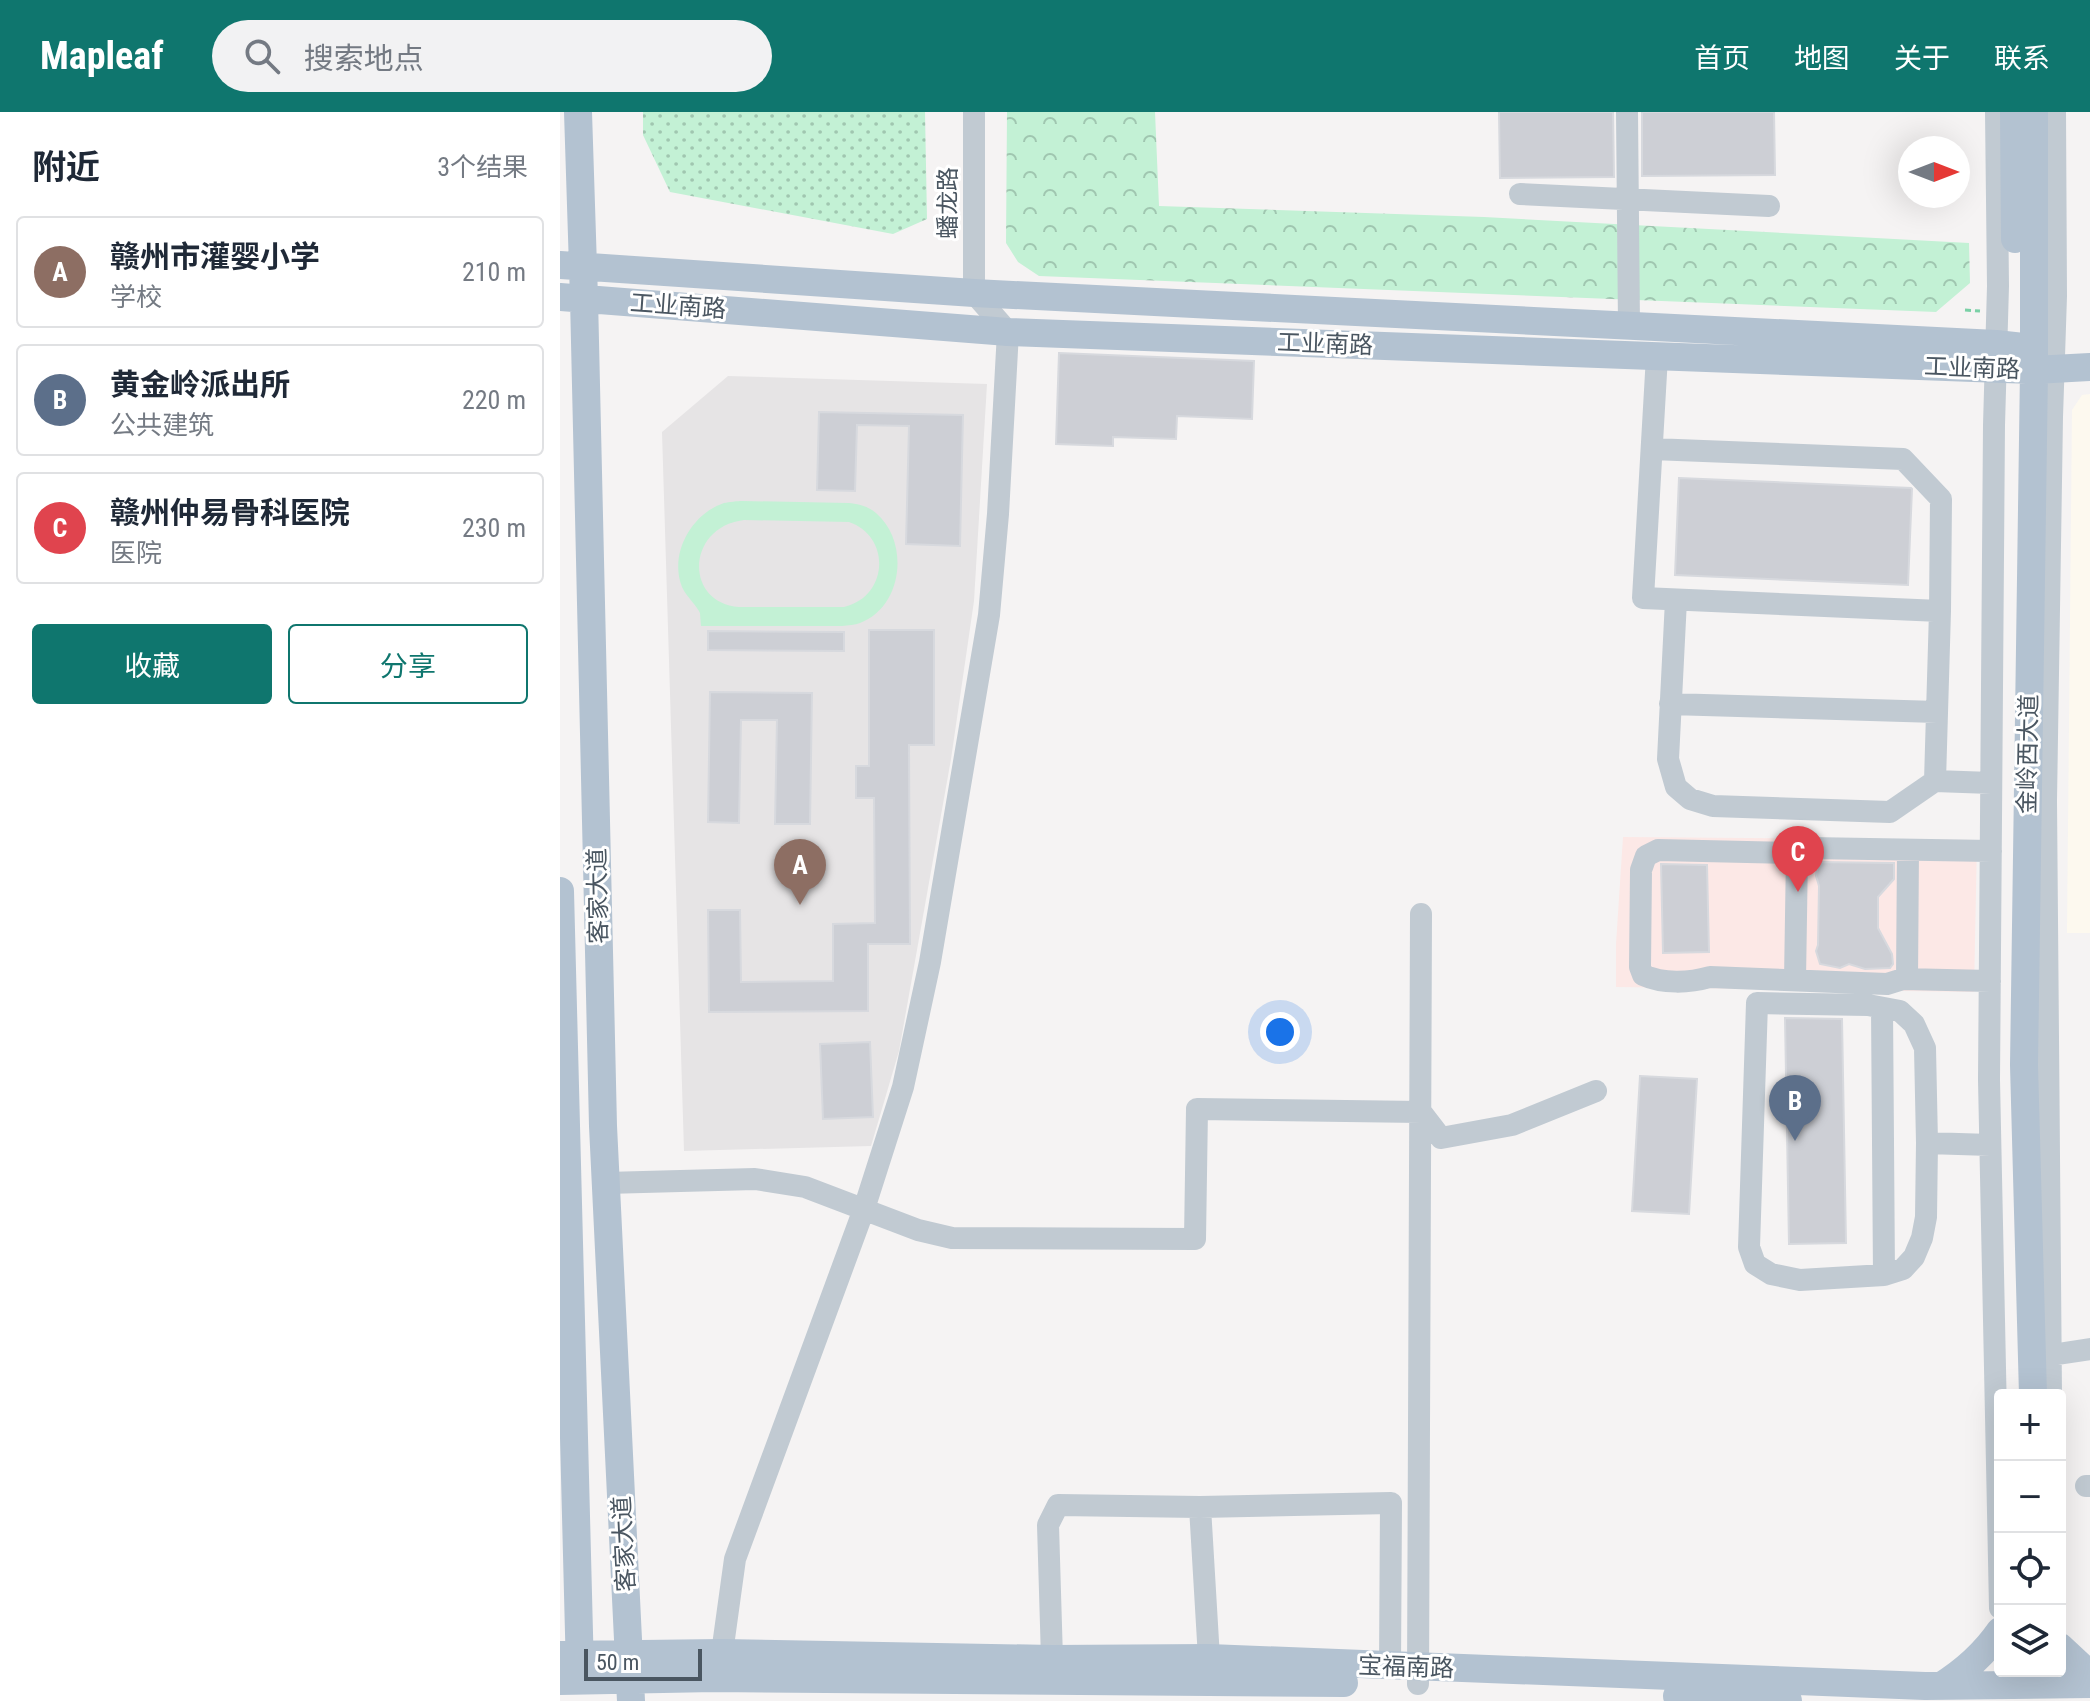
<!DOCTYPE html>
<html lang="zh">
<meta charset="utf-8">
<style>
body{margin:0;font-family:"Roboto Condensed","Noto Sans SC",sans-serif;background:#f2f2f3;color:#1f2937}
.controls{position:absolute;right:24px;bottom:24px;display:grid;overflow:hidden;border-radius:8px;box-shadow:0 8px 32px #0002}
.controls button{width:72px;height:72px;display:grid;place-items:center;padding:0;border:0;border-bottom:2px solid #e0e1e3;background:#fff;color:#1f2937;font:40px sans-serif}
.compass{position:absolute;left:1338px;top:24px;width:72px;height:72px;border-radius:50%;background:#fff;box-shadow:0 8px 32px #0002;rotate:90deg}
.scale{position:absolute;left:24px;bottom:20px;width:118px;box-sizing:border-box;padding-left:8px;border:4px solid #4a5661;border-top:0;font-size:22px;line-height:28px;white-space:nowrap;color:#4a5661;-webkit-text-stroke:6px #fff;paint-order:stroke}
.you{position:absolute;left:720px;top:920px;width:28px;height:28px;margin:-20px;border:6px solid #fff;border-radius:50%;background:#1a73e8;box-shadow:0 0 0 12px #1a73e833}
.badge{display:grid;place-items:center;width:52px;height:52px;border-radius:50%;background:#0f766e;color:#fff;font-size:26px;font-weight:700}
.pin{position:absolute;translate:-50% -66px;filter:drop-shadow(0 2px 4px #0008)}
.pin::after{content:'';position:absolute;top:42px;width:28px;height:24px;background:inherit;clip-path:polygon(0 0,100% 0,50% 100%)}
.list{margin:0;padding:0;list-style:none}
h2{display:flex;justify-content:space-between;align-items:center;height:104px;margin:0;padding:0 32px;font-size:34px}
h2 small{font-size:26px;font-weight:400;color:#747a83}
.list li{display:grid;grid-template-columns:52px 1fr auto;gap:24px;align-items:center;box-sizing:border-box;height:112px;margin:0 16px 16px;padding:0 16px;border:2px solid #e0e1e3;border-radius:8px}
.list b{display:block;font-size:30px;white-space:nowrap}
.list p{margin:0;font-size:26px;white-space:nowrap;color:#747a83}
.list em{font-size:26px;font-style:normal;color:#747a83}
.actions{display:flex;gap:16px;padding:24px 32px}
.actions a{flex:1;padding:18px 0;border:2px solid #0f766e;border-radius:8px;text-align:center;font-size:28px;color:#0f766e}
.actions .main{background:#0f766e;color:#fff}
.icon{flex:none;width:44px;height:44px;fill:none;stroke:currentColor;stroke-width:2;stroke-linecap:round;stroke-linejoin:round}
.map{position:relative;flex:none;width:1530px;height:1589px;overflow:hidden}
header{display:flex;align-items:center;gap:48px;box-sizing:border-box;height:112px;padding:0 40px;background:#0f766e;color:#fff}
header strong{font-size:38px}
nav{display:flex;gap:44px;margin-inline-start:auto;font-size:28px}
.search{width:560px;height:72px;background:#f2f2f3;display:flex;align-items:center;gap:20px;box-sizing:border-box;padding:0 28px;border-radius:44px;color:#747a83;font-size:30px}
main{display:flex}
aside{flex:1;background:#fff}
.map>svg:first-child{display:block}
</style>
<header>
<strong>Mapleaf</strong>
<div class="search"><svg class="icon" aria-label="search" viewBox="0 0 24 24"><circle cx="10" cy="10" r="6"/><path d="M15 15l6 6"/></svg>搜索地点</div>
<nav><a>首页</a><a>地图</a><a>关于</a><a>联系</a></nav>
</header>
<main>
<aside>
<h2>附近<small>3个结果</small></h2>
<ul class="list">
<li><span class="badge" style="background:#8d6e63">A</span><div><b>赣州市灌婴小学</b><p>学校</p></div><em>210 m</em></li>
<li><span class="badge" style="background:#5c6f8a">B</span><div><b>黄金岭派出所</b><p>公共建筑</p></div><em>220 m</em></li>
<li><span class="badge" style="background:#e0444e">C</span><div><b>赣州仲易骨科医院</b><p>医院</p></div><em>230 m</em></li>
</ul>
<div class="actions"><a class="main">收藏</a><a>分享</a></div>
</aside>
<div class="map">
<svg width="1530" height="1589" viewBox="0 0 1530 1589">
<defs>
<pattern id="grass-dots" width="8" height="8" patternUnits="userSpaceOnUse" patternTransform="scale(2)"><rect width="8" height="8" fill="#c3f1d5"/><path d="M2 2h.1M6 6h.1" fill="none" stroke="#a0c6b0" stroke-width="1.8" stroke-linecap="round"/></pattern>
<pattern id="park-crowns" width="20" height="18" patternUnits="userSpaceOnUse" patternTransform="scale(2)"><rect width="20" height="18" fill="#c3f1d5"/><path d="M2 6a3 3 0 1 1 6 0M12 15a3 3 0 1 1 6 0" fill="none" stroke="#a0c6b0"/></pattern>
</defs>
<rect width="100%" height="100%" fill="#f5f3f3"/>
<path fill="#fdf9ef" d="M 1530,282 L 1530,821 L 1507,821 L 1512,298 L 1522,283 Z"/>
<path fill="#e6e4e5" d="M 168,264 L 427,272 L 414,489 L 391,647 L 339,939 L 311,1034 L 124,1039 L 102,320 Z"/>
<path fill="#fce8e6" d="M 1063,725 L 1417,728 L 1414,880 L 1056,875 L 1056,832 Z"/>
<path fill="url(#grass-dots)" d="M 83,0 L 365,0 L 367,107 L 333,122 L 110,80 L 83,23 Z"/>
<path fill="url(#park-crowns)" d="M 447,0 L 595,0 L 599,94 L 924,105 L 1409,131 L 1410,171 L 1376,200 L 479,164 L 458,150 L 446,131 Z"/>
<path fill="#c3f1d5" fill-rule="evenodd" d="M 183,389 L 288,391 C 298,392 308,394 316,401 C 350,430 343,495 300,511 C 295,513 288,513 282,514 L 141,514 C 141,513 140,502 140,501 C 137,494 126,484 122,475 C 109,442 131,402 164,391 C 169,390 177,389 183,389 ZM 184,408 L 289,410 C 332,425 328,485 284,495 L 179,495 C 124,491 126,415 184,408 Z"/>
<path fill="#cdcfd5" stroke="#d7d9de" stroke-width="2" d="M 939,0 L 1053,0 L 1054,65 L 940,66 Z
M 1082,0 L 1214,0 L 1215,63 L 1082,64 Z
M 499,241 L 694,249 L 692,307 L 617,304 L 616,327 L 553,325 L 553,334 L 496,332 Z
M 259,300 L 403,303 L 400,434 L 346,432 L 349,314 L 297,313 L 295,379 L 257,378 Z
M 1119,366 L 1351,376 L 1352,377 L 1348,473 L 1115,463 Z
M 309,518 L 374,518 L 374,633 L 349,633 L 350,832 L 308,832 L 308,899 L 149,900 L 148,798 L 180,798 L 181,870 L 273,869 L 273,812 L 315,811 L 314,686 L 296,686 L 296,654 L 309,654 Z
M 148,519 L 284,520 L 284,539 L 148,538 Z
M 150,580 L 252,581 L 250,712 L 215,712 L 217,608 L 181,608 L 179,711 L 148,710 Z
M 1258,750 L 1334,751 L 1334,767 L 1318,785 L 1318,816 L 1332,842 L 1333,852 L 1330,856 L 1305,857 L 1289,852 L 1280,856 L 1260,852 L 1256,839 L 1258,833 L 1259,774 L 1256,764 Z
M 1101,752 L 1147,753 L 1149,840 L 1103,841 Z
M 1225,906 L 1282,907 L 1286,1131 L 1229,1132 Z
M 310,930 L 313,1005 L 263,1007 L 260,932 Z
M 1080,964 L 1137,967 L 1129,1102 L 1072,1099 Z"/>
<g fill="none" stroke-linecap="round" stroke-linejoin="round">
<path stroke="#7ad0a6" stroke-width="3" stroke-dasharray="6 4" stroke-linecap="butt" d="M 1405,198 L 1420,199"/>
<path stroke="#c1cad2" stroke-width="22" d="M 1067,0 L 1069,214
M 1436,0 L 1438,174 L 1434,313 L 1429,968 L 1440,1496
M 960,82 L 1209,94
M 1097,244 L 1083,486 L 1380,499 L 1375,669 L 1431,671
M 1092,337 L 1343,347 L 1381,387 L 1380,499
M 1116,488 L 1108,647 L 1116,675 L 1130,687 L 1153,694 L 1330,700 L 1375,669
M 1110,592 L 1377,600
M 1347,867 L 1348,738
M 1235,868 L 1237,741
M 1430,869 L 1343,867 L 1327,872 L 1150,865 C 1129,871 1103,872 1083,863 L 1080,855 L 1081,758 L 1086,744 L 1098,738 L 1237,741 L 1249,736 L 1431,739
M 1322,896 L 1324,1163
M 1367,1031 L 1366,1105 L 1362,1126 L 1354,1145 L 1343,1157 L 1324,1163 L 1240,1168 L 1211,1162 L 1195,1152 L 1189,1135 L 1197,891 L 1308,893 L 1340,899 L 1354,912 L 1365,936 L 1367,1031 L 1430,1033
M 46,1071 L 195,1067 L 245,1075 L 358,1118 L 392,1126 L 635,1127 L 637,997 L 861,1000 L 881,1026 L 952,1013 L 1036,979
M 1478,1245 L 1530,1237
M 1491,1283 L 1486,689 L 1492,305 L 1496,184 L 1495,0
M 1526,1374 L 1530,1374
M 640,1395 L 649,1546
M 492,1547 L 488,1413 L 498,1393 L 640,1395 L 831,1391 L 830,1555
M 157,1557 L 162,1541 L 175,1447 L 304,1097 L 343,975 L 370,850 L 429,503 L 438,402 L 448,220 L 414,181 L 414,0
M 858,1572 L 861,802"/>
<path stroke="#b3c2d1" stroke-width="28" d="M 18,0 L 24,186 L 43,1014 L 71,1589
M 1454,0 L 1455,127
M 0,153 L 414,181 L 1436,232 L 1474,236
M 0,185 L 448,220 L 1413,256 L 1474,258 L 1530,255
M 0,779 L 20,1560
M 1473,1283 L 1464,953 L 1474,258 L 1474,0
M 1500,1535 L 1530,1563
M 0,1543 L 162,1541 L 492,1547 L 649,1546 L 1365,1574 L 1530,1572
M 0,1569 L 154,1566 L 784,1571
M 1381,1574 C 1405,1559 1424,1542 1440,1519
M 1117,1584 L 1228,1589"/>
</g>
<g text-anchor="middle" stroke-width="6" stroke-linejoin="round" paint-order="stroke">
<g font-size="24" fill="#4a5661" stroke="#fff">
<text transform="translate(388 91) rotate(-90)" y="8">蟠龙路</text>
<text transform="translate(118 194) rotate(4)" y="8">工业南路</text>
<text transform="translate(765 232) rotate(2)" y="8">工业南路</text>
<text transform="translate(1412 256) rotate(2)" y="8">工业南路</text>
<text transform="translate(1468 642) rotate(-89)" y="8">金岭西大道</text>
<text transform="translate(38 784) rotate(-91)" y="8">客家大道</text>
<text transform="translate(64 1432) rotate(-93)" y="8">客家大道</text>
<text transform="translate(846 1555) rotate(2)" y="8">宝福南路</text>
</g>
</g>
</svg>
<div class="controls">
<button>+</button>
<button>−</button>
<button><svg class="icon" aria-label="locate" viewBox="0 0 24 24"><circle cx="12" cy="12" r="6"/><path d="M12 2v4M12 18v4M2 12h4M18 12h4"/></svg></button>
<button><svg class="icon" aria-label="layers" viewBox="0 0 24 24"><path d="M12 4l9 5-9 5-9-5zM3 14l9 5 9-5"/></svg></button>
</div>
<svg class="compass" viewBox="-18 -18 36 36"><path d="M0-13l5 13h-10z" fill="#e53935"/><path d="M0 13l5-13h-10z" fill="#747a83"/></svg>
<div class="scale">50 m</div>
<div class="you"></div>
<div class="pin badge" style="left:240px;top:793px;background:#8d6e63">A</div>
<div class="pin badge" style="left:1235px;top:1029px;background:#5c6f8a">B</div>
<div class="pin badge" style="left:1238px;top:780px;background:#e0444e">C</div>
</div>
</main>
